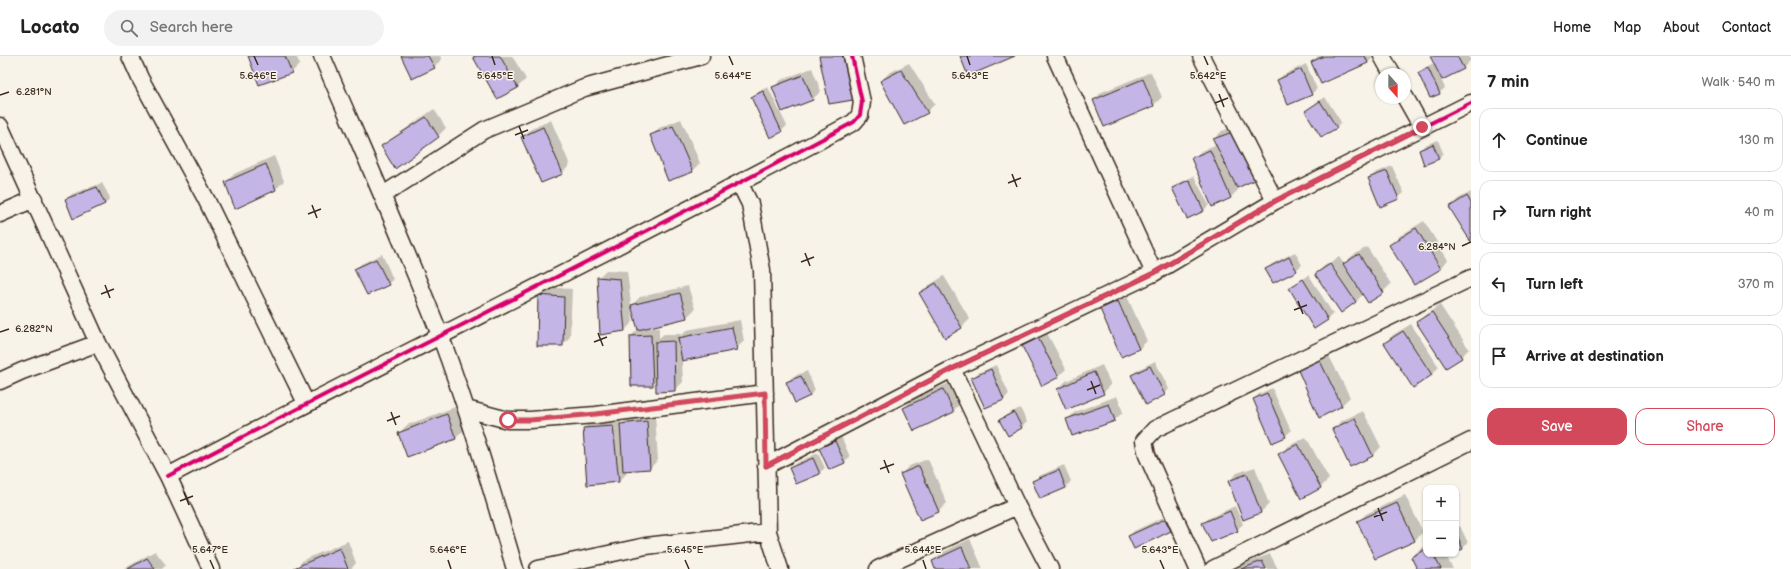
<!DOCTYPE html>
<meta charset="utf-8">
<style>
body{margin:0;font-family:"Balsamiq Sans",sans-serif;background:#f2f2f2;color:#222}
.controls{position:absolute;right:12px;bottom:12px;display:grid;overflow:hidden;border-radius:8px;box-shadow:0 1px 3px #0004}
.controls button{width:36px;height:36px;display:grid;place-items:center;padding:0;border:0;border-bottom:1px solid #e0e0e0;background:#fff;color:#222;font:20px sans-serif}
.compass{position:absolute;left:1375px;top:12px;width:36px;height:36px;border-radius:50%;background:#fff;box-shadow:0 1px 3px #0004;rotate:159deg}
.stop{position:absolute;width:12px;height:12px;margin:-9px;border:3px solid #d1495b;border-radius:50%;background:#fff}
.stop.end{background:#d1495b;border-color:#fff;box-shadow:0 1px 4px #0008}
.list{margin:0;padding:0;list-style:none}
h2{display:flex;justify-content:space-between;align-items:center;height:52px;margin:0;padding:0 16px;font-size:17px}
h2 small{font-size:13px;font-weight:400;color:#767676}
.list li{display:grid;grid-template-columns:26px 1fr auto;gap:12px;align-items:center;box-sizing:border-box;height:64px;margin:0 8px 8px;padding:0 8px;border:1px solid #e0e0e0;border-radius:12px}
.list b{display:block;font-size:15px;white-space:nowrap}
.list em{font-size:13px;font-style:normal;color:#767676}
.actions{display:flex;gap:8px;padding:12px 16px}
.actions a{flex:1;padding:9px 0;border:1px solid #d1495b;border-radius:12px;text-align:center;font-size:14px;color:#d1495b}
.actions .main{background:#d1495b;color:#fff}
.icon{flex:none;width:22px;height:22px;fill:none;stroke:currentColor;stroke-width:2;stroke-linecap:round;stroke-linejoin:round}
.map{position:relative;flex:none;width:1471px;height:513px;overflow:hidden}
header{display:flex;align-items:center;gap:24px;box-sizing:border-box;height:56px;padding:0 20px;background:#fff;border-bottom:1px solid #e0e0e0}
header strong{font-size:19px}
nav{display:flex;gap:22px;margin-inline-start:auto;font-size:14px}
.search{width:280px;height:36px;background:#f2f2f2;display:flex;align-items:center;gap:10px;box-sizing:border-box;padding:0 14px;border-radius:22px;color:#767676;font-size:15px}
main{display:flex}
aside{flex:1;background:#fff}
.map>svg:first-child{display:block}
</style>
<header>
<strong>Locato</strong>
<div class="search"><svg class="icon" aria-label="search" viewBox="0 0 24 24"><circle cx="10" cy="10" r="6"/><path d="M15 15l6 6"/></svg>Search here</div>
<nav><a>Home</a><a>Map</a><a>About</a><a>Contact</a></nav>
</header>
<main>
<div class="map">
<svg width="1471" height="513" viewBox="0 0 1471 513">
<rect width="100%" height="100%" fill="#f7f3e8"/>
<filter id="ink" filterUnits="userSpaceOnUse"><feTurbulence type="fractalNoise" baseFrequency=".025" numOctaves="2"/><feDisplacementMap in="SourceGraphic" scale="8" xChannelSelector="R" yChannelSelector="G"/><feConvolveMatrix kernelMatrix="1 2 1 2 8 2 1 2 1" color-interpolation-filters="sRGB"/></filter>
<g filter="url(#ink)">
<path fill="#0003" d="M 249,0 L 296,0 L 300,8 L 292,16 L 260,28 Z
M 402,0 L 440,0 L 442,3 L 434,11 Z
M 476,0 L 512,0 L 526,23 L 518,31 L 497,42 L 474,1 Z
M 820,0 L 853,0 L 861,35 L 853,43 L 830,47 Z
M 1318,0 L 1374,0 L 1368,7 L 1312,6 Z
M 1431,0 L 1469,0 L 1471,4 L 1463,12 L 1438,17 L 1445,32 L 1439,37 L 1419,17 L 1424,12 L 1434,7 Z
M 909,7 L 935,48 L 927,56 L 881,25 L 889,17 Z
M 1306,8 L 1317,33 L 1311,38 L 1278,24 L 1283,19 Z
M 812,12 L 821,35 L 813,43 L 773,32 L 781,24 Z
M 1151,16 L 1162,41 L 1154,49 L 1105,69 L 1094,44 L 1102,36 Z
M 768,31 L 787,70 L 781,75 L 752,41 L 757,36 Z
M 1325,41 L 1341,66 L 1336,71 L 1306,55 Z
M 434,53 L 446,72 L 438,80 L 383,91 L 391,83 Z
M 681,63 L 700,107 L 692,115 L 651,80 L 659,72 Z
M 551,64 L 570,109 L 562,117 L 523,81 L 531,73 Z
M 1246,66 L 1268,112 L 1260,120 L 1237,131 L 1238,134 L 1230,142 L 1193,103 L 1201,95 L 1217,88 L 1214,83 L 1222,75 Z
M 1438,84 L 1443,97 L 1438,103 L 1420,94 L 1425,89 Z
M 274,100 L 284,125 L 276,133 L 226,126 L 234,118 Z
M 1392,110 L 1404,137 L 1398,142 L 1369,123 L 1375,117 Z
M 1194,120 L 1209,149 L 1203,155 L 1173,132 L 1179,127 Z
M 102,127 L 110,142 L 105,148 L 73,162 L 66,144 L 72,138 Z
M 1471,136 L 1471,184 L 1450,151 L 1458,143 Z
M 1424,165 L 1448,204 L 1440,212 L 1390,189 L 1398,181 Z
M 1367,191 L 1391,228 L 1383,236 L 1363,238 L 1356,246 L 1341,255 L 1316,218 L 1324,210 L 1339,201 L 1344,208 L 1352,200 Z
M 1295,196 L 1302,209 L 1296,214 L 1273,226 L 1267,213 L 1272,208 Z
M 382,198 L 393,223 L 388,228 L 355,213 L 361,208 Z
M 606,214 L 627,215 L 633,266 L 625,274 L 598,222 Z
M 1309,219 L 1333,258 L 1327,263 L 1290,232 Z
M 944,220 L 970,263 L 962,271 L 946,281 L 920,238 L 928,230 Z
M 688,230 L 695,253 L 687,261 L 644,272 L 659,272 L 659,282 L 664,278 L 681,278 L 681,280 L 687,274 L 740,264 L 744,285 L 736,293 L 682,304 L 683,326 L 675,334 L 657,335 L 657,324 L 652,329 L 631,280 L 639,272 L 632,249 L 640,241 Z
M 547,231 L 572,233 L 570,281 L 562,289 L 538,289 L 539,239 Z
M 1126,238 L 1147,285 L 1139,293 L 1101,253 L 1109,245 Z
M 1440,249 L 1469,293 L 1461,301 L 1418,266 L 1425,259 Z
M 1411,268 L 1439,311 L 1431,319 L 1385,287 L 1393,279 Z
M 1046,275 L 1066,313 L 1058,321 L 1023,291 L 1031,283 Z
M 1327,296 L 1350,341 L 1342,349 L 1319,360 L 1298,312 Z
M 1155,305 L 1169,333 L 1164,339 L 1133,319 L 1138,314 Z
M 996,309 L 1009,338 L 1004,343 L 986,351 L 973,322 L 978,317 Z
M 1102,309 L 1111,329 L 1103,337 L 1058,333 L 1066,325 Z
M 807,315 L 815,334 L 810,339 L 796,345 L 787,327 L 792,321 Z
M 951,326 L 961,347 L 953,355 L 904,352 L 912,344 Z
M 1272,332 L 1291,375 L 1285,380 L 1254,343 L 1259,338 Z
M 1117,340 L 1123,356 L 1115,364 L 1073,379 L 1067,364 L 1075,356 Z
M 455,351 L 464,374 L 456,382 L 408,400 L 399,377 L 407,369 Z
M 1020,352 L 1027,366 L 1022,371 L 1008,379 L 1001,364 L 1006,359 Z
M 1363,355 L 1381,391 L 1373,399 L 1350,409 L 1333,373 L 1341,365 Z
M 655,358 L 658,404 L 650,412 L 626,414 L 627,417 L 619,425 L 584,372 L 592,364 L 621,363 L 621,369 L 629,361 Z
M 841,380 L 850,401 L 845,406 L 829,413 L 820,392 L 826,387 Z
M 1306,381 L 1329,423 L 1321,431 L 1302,441 L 1279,399 L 1287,391 Z
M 818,397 L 825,412 L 819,417 L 790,413 L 796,407 Z
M 928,403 L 947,447 L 939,455 L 921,463 L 901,418 L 909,410 Z
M 1064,409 L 1071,425 L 1066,431 L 1040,442 L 1033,425 L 1039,420 Z
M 1255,411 L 1269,448 L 1261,456 L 1244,463 L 1229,425 L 1237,417 Z
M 1405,439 L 1423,476 L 1415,484 L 1375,502 L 1358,466 L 1366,458 Z
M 1235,450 L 1243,468 L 1237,474 L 1204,467 L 1209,462 Z
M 1170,458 L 1176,469 L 1171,475 L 1129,480 L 1134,475 Z
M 1460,470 L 1468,487 L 1463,492 L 1456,495 L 1456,472 Z
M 970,483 L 983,513 L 936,513 L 933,505 L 941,497 Z
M 348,485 L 356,507 L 351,513 L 296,513 L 303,504 Z
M 1426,490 L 1426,498 L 1450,498 L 1446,500 L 1453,513 L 1418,513 L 1412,501 L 1420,493 Z
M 155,495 L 166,509 L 162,513 L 124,513 Z
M 1270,498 L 1278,513 L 1236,513 L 1240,509 Z"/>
<path fill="#c3b5e6" stroke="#3b2a1e" d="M 248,0 L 285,0 L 292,17 L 259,29 Z
M 401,0 L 428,0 L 435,12 L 412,23 Z
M 476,0 L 500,0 L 518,32 L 497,43 L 473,1 Z
M 819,0 L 843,0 L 853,44 L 829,48 Z
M 960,0 L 1015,0 L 968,20 Z
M 1324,0 L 1365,0 L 1368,7 L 1321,28 L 1311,6 Z
M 1430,0 L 1457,0 L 1464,13 L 1442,24 Z
M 1428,12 L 1440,38 L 1430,42 L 1418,17 Z
M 1301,13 L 1312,39 L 1288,49 L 1277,24 Z
M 901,14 L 928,57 L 904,69 L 880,25 Z
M 803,19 L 813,44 L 782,56 L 772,31 Z
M 1143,23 L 1154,50 L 1104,71 L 1093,44 Z
M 763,35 L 782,76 L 770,82 L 751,41 Z
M 1320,45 L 1337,72 L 1321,81 L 1305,55 Z
M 426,61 L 439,81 L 395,113 L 381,90 Z
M 673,70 L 693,116 L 668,125 L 650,79 Z
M 543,71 L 563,118 L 541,127 L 521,81 Z
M 1238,74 L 1261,121 L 1237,132 L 1213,83 Z
M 1433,88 L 1439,103 L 1424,109 L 1419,94 Z
M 1210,94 L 1231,142 L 1212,151 L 1191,102 Z
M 266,108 L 276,134 L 235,153 L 225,126 Z
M 1387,115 L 1399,143 L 1380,151 L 1368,122 Z
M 1189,124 L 1204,155 L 1187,163 L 1172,132 Z
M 97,131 L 105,148 L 73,163 L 65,143 Z
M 1467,140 L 1471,147 L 1471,186 L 1449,151 Z
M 1416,172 L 1441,213 L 1414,229 L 1389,189 Z
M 1359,198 L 1384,237 L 1368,247 L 1343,208 Z
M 1289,201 L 1297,215 L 1273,227 L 1265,213 Z
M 376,203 L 389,229 L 367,239 L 354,213 Z
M 1330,208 L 1356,246 L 1341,257 L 1315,218 Z
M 597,221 L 620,223 L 625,275 L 600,279 Z
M 1303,223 L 1328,264 L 1314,273 L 1289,232 Z
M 936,227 L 962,272 L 945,282 L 919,237 Z
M 680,237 L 687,262 L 638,274 L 631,249 Z
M 538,239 L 564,241 L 563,290 L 537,290 Z
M 1118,245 L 1139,293 L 1121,301 L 1100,253 Z
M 1432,256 L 1462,302 L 1446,312 L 1416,266 Z
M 732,271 L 737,294 L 682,305 L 678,282 Z
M 1403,275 L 1432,319 L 1413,332 L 1384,287 Z
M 651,279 L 653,330 L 631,330 L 630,280 Z
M 1038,282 L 1059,321 L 1042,330 L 1022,290 Z
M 674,285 L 675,335 L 656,336 L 655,286 Z
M 1319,303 L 1342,350 L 1319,362 L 1297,312 Z
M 1150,310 L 1165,339 L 1146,349 L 1131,319 Z
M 991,313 L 1004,344 L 985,352 L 971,322 Z
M 1094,316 L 1104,338 L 1066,354 L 1057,333 Z
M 801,320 L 810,340 L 795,347 L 786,326 Z
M 943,333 L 954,356 L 914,375 L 903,352 Z
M 1267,337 L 1286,381 L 1272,387 L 1253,343 Z
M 1109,348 L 1115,365 L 1072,380 L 1066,363 Z
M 1014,356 L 1022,372 L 1008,380 L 999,364 Z
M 447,358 L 456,383 L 407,401 L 398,377 Z
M 1355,362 L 1373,400 L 1350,411 L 1332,373 Z
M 647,365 L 650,413 L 623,415 L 620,368 Z
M 613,370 L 619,426 L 587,429 L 583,372 Z
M 835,385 L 845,407 L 829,414 L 819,392 Z
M 1298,388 L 1321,432 L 1301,443 L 1278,398 Z
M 813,402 L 820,418 L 796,428 L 789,412 Z
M 919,410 L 939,456 L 920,464 L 900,418 Z
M 1059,414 L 1066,432 L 1040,443 L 1032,425 Z
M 1247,418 L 1261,457 L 1243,464 L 1228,425 Z
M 1397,447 L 1415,485 L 1375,503 L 1357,465 Z
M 1230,455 L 1238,475 L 1211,486 L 1202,467 Z
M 1165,463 L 1171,475 L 1134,493 L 1128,480 Z
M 1456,477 L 1463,493 L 1456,496 Z
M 962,491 L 971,513 L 935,513 L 932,505 Z
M 340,492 L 348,513 L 294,512 Z
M 1426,493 L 1426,498 L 1433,498 L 1441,513 L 1417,513 L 1411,501 Z
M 1443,498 L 1452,498 L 1445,501 Z
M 147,502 L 155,513 L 128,513 Z
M 1262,505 L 1266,513 L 1241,513 Z"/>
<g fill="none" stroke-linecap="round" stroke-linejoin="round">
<defs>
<path id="minor" d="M 130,0 L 140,22 L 206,143 L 306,347
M 322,0 C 362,93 403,185 440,279 C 469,356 492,435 515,513
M 1055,0 L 1154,217
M 1201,0 L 1275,145
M 1382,0 L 1392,18
M 1405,41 L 1422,71
M 0,70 L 98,287 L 168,420 L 211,513
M 740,128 L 750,148 L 762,214 L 768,476 L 780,513
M 383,139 L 484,74 L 584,32 L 701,0
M 0,158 L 34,143
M 952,313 L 1017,450 L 1050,513
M 0,325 L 22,315 L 98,287
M 466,353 L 508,364 L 530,364 L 596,359 L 765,337
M 766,410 L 952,313 L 1154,217 L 1275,145 L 1471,47
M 168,420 C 395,300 627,189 854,66 L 860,59 L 862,46 L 852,0
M 538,513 L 646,490 L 768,476
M 878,513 L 1017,450
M 1198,513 L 1147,399 L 1144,385 L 1155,373 L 1471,222
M 1213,513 L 1471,385"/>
</defs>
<use href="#minor" stroke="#3b2a1e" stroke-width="19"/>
<use href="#minor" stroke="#f7f3e8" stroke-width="16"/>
<defs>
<path id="cycleway" d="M 766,410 L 952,313 L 1154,217 L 1275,145 L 1471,47
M 168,420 C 395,300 627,189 854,66 L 860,59 L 862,46 L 852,0"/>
</defs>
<use href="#cycleway" stroke="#f7f3e8" stroke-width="6"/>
<use href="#cycleway" stroke="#d6006c" stroke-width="4"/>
</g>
</g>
<g fill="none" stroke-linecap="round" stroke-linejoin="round" filter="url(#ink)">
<path stroke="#d1495b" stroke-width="5" d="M 508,364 L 530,364 L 596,358 L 765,337 L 766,410 L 952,313 L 1154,217 L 1275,145 L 1422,71"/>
</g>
<path fill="none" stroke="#3b2a1e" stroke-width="1.5" d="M 254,0 L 258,9M 492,0 L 495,9M 729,0 L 733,9M 967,0 L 970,9M 1204,0 L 1208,9M 1219,38 L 1224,51M 0,39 L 9,36M 1215,47 L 1228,42M 519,70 L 524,83M 515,79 L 528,74M 1012,118 L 1017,131M 1008,127 L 1021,122M 312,149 L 317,162M 308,158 L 321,153M 1462,190 L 1471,186M 805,197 L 810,210M 801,206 L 814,201M 105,229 L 110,242M 101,238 L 114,233M 1298,245 L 1303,258M 1294,254 L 1307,249M 0,276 L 9,273M 598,277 L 603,290M 594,286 L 607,281M 1091,325 L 1096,338M 1087,334 L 1100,329M 391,356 L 396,369M 387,365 L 400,360M 884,404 L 889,417M 880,413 L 894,408M 184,436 L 189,449M 180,445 L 193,440M 1378,452 L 1383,465M 1374,461 L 1387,456M 210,504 L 214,513M 448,504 L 451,513M 685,504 L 689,513M 923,504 L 926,513M 1160,504 L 1164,513"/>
<g font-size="10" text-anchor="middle" fill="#3b2a1e" stroke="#f7f3e8" stroke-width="3" stroke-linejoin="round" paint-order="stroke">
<text x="258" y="23">5.646°E</text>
<text x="495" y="23">5.645°E</text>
<text x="733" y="23">5.644°E</text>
<text x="970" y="23">5.643°E</text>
<text x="1208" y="23">5.642°E</text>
<text x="34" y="39">6.281°N</text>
<text x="1437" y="194">6.284°N</text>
<text x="34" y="276">6.282°N</text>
<text x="210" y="497">5.647°E</text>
<text x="448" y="497">5.646°E</text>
<text x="685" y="497">5.645°E</text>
<text x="923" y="497">5.644°E</text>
<text x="1160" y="497">5.643°E</text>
</g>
</svg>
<div class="controls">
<button>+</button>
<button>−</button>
</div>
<svg class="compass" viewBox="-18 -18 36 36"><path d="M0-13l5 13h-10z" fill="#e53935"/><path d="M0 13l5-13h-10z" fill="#767676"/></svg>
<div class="stop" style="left:508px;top:364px"></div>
<div class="stop end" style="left:1422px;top:71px"></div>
</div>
<aside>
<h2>7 min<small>Walk · 540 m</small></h2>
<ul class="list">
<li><svg class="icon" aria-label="ahead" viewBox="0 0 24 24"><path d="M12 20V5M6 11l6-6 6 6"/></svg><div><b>Continue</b></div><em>130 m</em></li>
<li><svg class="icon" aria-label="right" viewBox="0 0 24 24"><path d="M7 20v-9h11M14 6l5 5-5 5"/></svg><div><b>Turn right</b></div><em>40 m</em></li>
<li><svg class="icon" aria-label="left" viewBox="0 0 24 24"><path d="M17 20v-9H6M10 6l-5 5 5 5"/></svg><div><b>Turn left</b></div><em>370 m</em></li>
<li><svg class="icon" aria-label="arrive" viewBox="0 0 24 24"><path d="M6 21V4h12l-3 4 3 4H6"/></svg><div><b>Arrive at destination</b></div></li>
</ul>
<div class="actions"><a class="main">Save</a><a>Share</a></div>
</aside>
</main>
